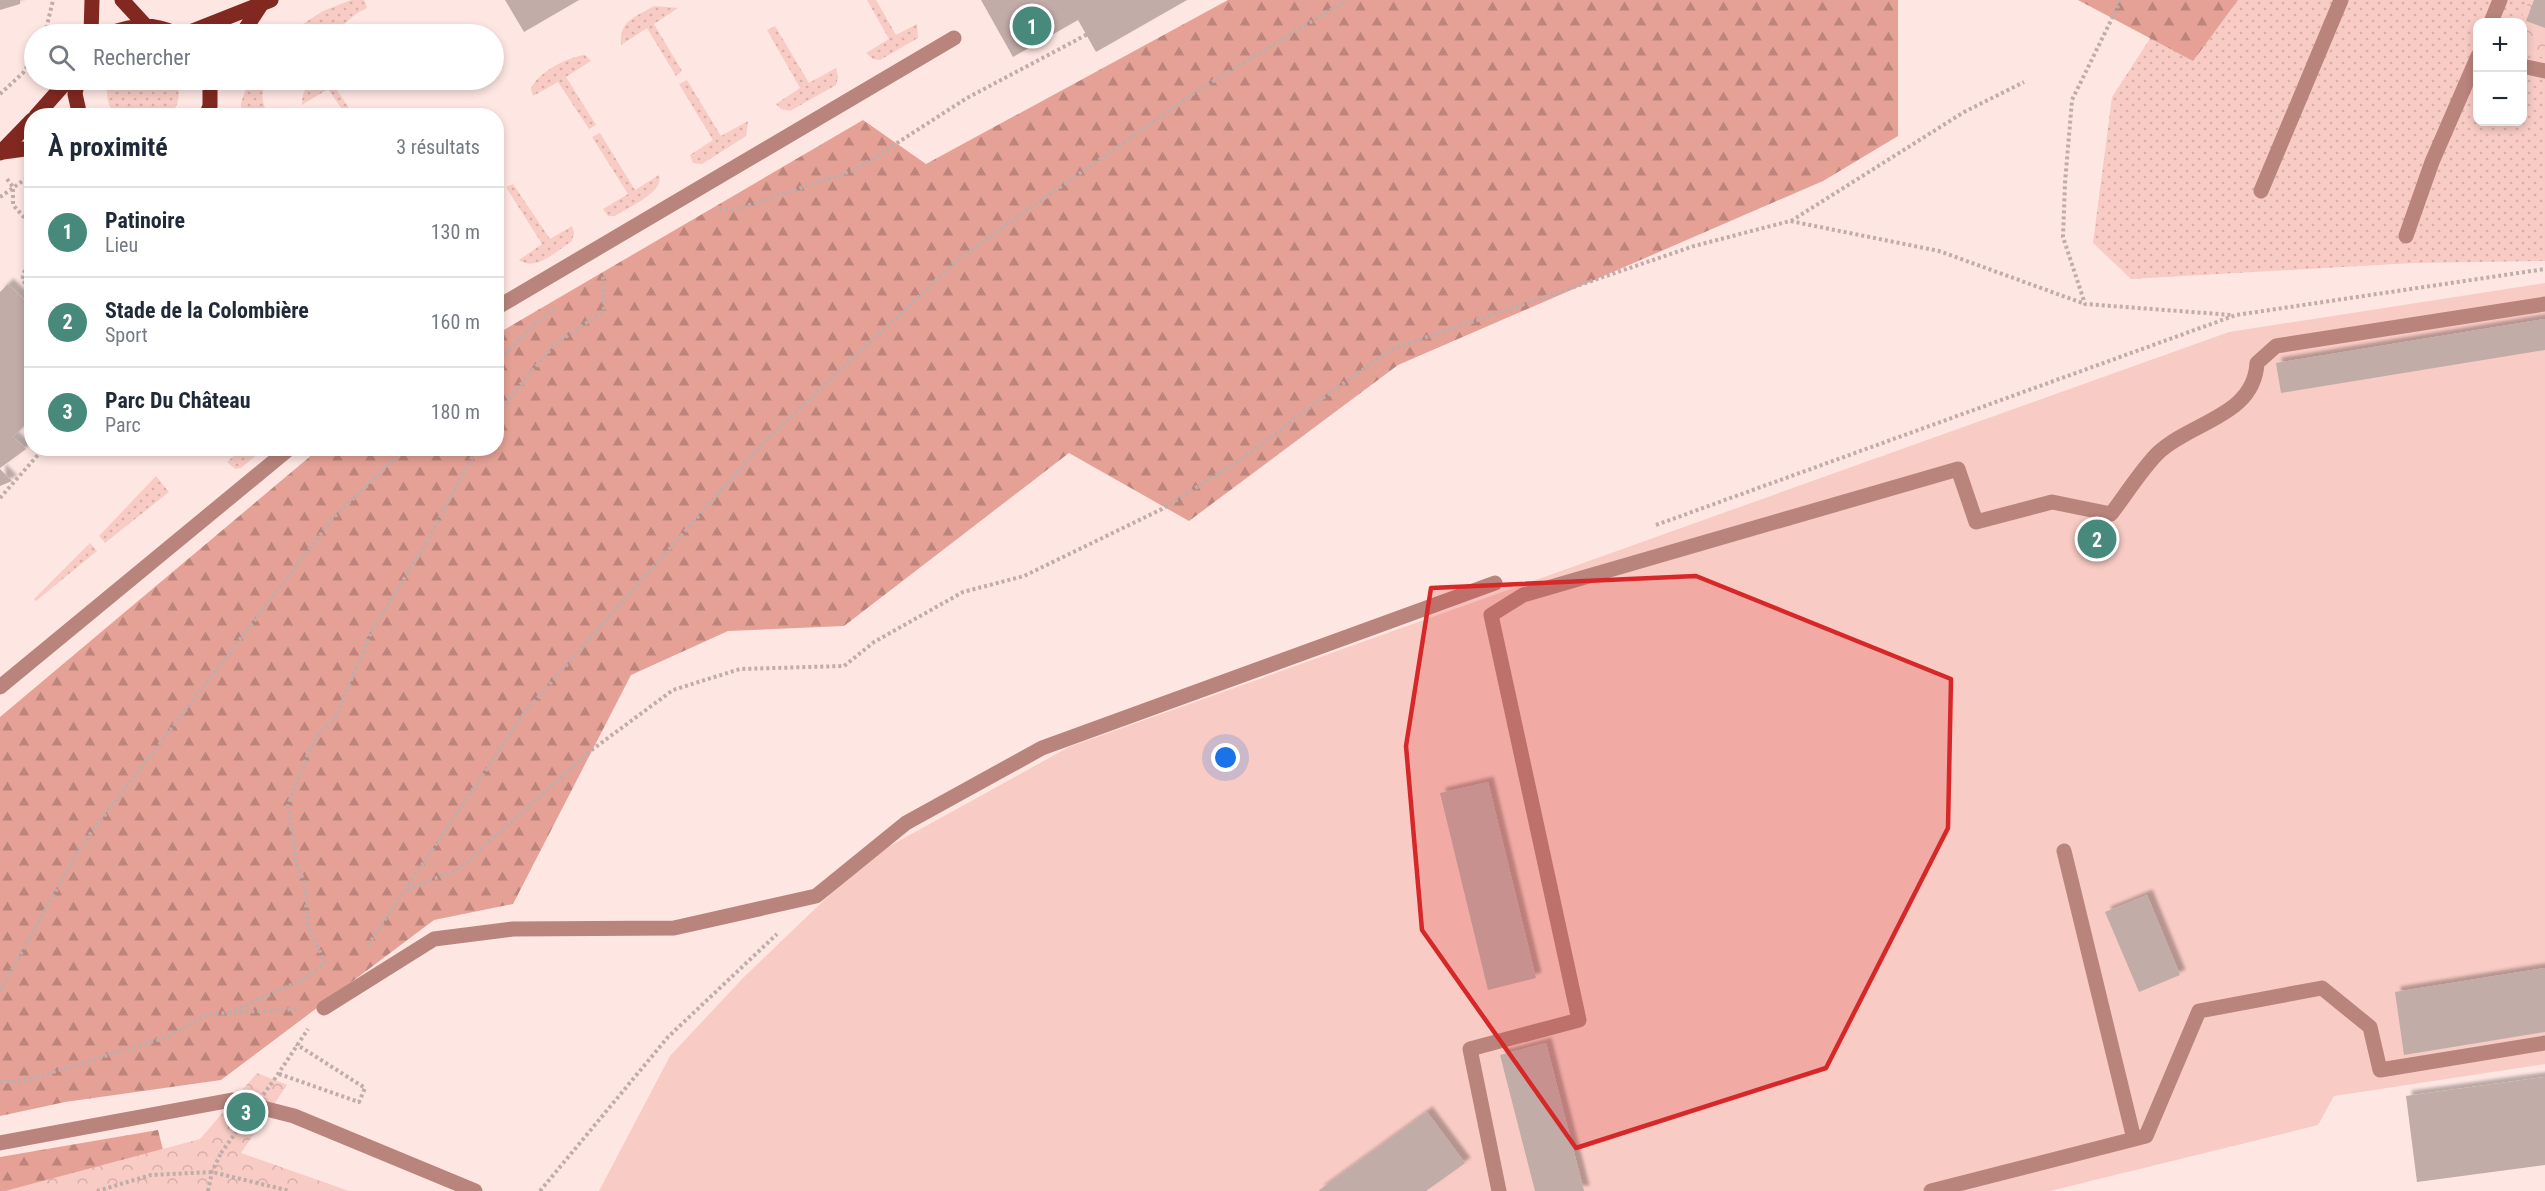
<!DOCTYPE html>
<html lang="fr">
<meta charset="utf-8">
<style>
body{margin:0;font-family:"Roboto Condensed",sans-serif;background:#f2f2f3;color:#1f2937}
.controls{position:absolute;right:18px;top:18px;display:grid;overflow:hidden;border-radius:12px;box-shadow:0 3px 9px #0003}
.controls button{width:54px;height:54px;display:grid;place-items:center;padding:0;border:0;border-bottom:2px solid #e0e1e3;background:#fff;color:#1f2937;font:30px sans-serif}
.you{position:absolute;left:1226px;top:758px;width:21px;height:21px;margin:-15px;border:4px solid #fff;border-radius:50%;background:#1a73e8;box-shadow:0 0 0 9px #1a73e833}
.badge{display:grid;place-items:center;width:39px;height:39px;border-radius:50%;background:#478a7c;color:#fff;font-size:20px;font-weight:700}
.pin{position:absolute;translate:-50% -50%;border:3px solid #fff;box-shadow:0 2px 6px #0006}
.list{margin:0;padding:0;list-style:none}
h2{display:flex;justify-content:space-between;align-items:center;height:78px;margin:0;padding:0 24px;font-size:26px}
h2 small{font-size:20px;font-weight:400;color:#747a83}
.list li{display:grid;grid-template-columns:39px 1fr auto;gap:18px;align-items:center;box-sizing:border-box;height:90px;padding:0 24px;border-top:2px solid #e0e1e3}
.list b{display:block;font-size:22px;white-space:nowrap}
.list p{margin:0;font-size:20px;white-space:nowrap;color:#747a83}
.list em{font-size:20px;font-style:normal;color:#747a83}
.icon{flex:none;width:33px;height:33px;fill:none;stroke:currentColor;stroke-width:2;stroke-linecap:round;stroke-linejoin:round}
.map{position:relative;flex:none;width:2545px;height:1191px;overflow:hidden}
.search{position:absolute;background:#fff;box-shadow:0 3px 9px #0003;left:24px;top:24px;width:480px;height:66px;display:flex;align-items:center;gap:15px;box-sizing:border-box;padding:0 21px;border-radius:33px;color:#747a83;font-size:22px}
.panel{position:absolute;background:#fff;box-shadow:0 3px 9px #0003;left:24px;top:108px;width:480px;height:348px;border-radius:24px}
.map>svg:first-child{display:block}
</style>
<div class="map">
<svg width="2545" height="1191" viewBox="0 0 2545 1191">
<defs>
<pattern id="grass-dots" width="8" height="8" patternUnits="userSpaceOnUse" patternTransform="scale(1.5)"><rect width="8" height="8" fill="#f8cbc4"/><path d="M2 2h.1M6 6h.1" fill="none" stroke="#d6afa9" stroke-width="1.8" stroke-linecap="round"/></pattern>
<pattern id="forest-firs" width="22" height="20" patternUnits="userSpaceOnUse" patternTransform="scale(1.5)"><rect width="22" height="20" fill="#e6a196"/><path d="M5 1l3.5 6h-7zM16 11l3.5 6h-7z" fill="#bc847b"/></pattern>
<pattern id="park-crowns" width="20" height="18" patternUnits="userSpaceOnUse" patternTransform="scale(1.5)"><rect width="20" height="18" fill="#f8cbc4"/><path d="M2 6a3 3 0 1 1 6 0M12 15a3 3 0 1 1 6 0" fill="none" stroke="#d6afa9"/></pattern>
<filter id="shadow"><feDropShadow dx="5.5" dy="-5.5" stdDeviation="1.5" flood-color="#0004"/></filter>
</defs>
<rect width="100%" height="100%" fill="#fee6e2"/>
<path fill="url(#grass-dots)" d="M 351,0 L 364,0 L 367,8 C 356,13 351,18 343,25 C 331,35 314,35 300,34 L 295,29 L 323,11 Z
M 867,0 L 876,0 L 896,35 L 917,24 L 918,38 L 880,60 L 873,59 L 866,53 L 889,39 Z
M 2175,0 L 2529,0 L 2520,22 L 2478,22 L 2478,122 L 2522,122 L 2523,50 L 2545,58 L 2545,261 L 2413,263 L 2131,279 L 2093,243 L 2112,97 Z
M 654,6 L 678,8 L 654,24 L 682,71 L 676,76 L 647,28 L 621,45 C 619,20 636,17 654,6 Z
M 775,26 L 809,83 L 836,68 L 838,77 L 836,85 L 790,111 L 781,109 L 776,104 L 800,88 L 767,30 Z
M 585,55 L 591,61 L 566,77 L 596,125 L 589,129 L 558,82 L 533,96 L 531,89 C 537,73 567,57 585,55 Z
M 109,80 L 176,80 C 181,92 179,104 171,115 L 114,115 C 107,103 105,93 109,80 Z
M 249,80 L 266,80 C 261,93 261,103 269,115 L 241,115 L 241,103 Z
M 317,80 L 344,80 L 334,86 L 354,115 L 346,115 L 328,89 L 302,105 C 302,91 306,86 317,80 Z
M 687,80 L 721,136 L 748,121 L 746,136 L 702,164 L 693,163 L 690,155 L 713,140 L 679,84 Z
M 600,133 L 635,190 L 659,175 C 665,192 629,207 615,216 L 608,216 L 603,209 L 628,194 L 592,137 Z
M 513,184 L 550,239 L 572,226 L 574,233 L 572,241 C 556,251 536,272 519,260 L 542,244 L 506,187 Z
M 242,449 L 242,448 L 264,449 L 241,468 L 235,469 L 227,462 Z
M 156,476 L 169,492 L 105,543 L 99,536 Z
M 90,543 L 97,551 L 36,601 L 34,599 Z"/>
<path fill="url(#forest-firs)" d="M 1228,0 L 1898,0 L 1898,136 L 1823,181 L 1398,365 L 1189,521 L 1069,453 L 844,626 L 728,631 L 631,675 L 513,904 L 434,920 L 221,1080 L 65,1102 L 0,1116 L 0,717 L 319,449 L 496,448 L 497,334 L 863,120 L 926,164 Z
M 2078,0 L 2238,0 L 2193,61 Z
M 158,1130 L 166,1162 L 81,1191 L 0,1191 L 0,1157 Z"/>
<path fill="url(#park-crowns)" d="M 2529,0 L 2545,0 L 2545,58 L 2523,50 L 2522,22 L 2520,22 Z
M 257,1073 L 287,1085 L 241,1153 L 349,1191 L 5,1191 L 200,1139 Z"/>
<path fill="#f8cbc4" d="M 2545,283 L 2545,1064 L 2334,1096 L 2318,1125 L 2050,1191 L 599,1191 L 670,1056 L 743,978 L 868,858 L 1069,747 L 2229,332 Z"/>
<path fill="#c2aca8" filter="url(#shadow)" d="M 0,0 L 20,0 L 20,4 L 0,10 Z
M 505,0 L 579,0 L 524,32 Z
M 981,0 L 1187,0 L 1096,52 L 1078,20 L 1013,57 Z
M 2534,0 L 2545,0 L 2545,28 L 2526,21 Z
M 8,284 L 32,307 L 32,418 L 13,437 L 26,449 L 0,468 L 0,292 Z
M 2545,319 L 2545,350 L 2281,393 L 2276,363 Z
M 0,469 L 12,481 L 0,486 Z
M 1488,782 L 1536,978 L 1488,990 L 1440,793 Z
M 2147,895 L 2180,975 L 2139,992 L 2105,912 Z
M 2545,968 L 2545,1032 L 2404,1055 L 2395,992 Z
M 1546,1043 L 1584,1191 L 1535,1191 L 1500,1055 Z
M 2545,1077 L 2545,1165 L 2417,1182 L 2406,1096 Z
M 1427,1112 L 1465,1163 L 1426,1191 L 1318,1191 Z"/>
<g fill="none" stroke-linecap="round" stroke-linejoin="round">
<path stroke="#c0adaa" stroke-width="4" stroke-dasharray="3 3" stroke-linecap="butt" d="M 2121,0 L 2072,100 L 2065,183 L 2063,237 L 2085,304 L 2232,315
M 45,34 L 53,0
M 278,34 L 283,31 L 280,27
M 0,94 L 23,73 L 34,56
M 7,179 L 13,187 L 13,205 L 32,226
M 0,197 L 27,178
M 719,209 L 734,210 L 855,170 L 967,98 L 1152,0
M 1791,221 L 1964,112 L 2024,82
M 32,261 L 26,266 L 22,280 L 32,290
M 496,363 L 536,323 L 555,308
M 496,419 L 516,390 L 555,344 L 604,311 L 603,275
M 0,498 L 44,448
M 1656,525 L 2236,315 L 2545,269
M 407,890 L 461,868 L 484,846 L 593,749 L 673,690 L 740,669 L 844,666 L 874,642 L 963,592 L 1024,576 L 1162,509 L 1243,458 L 1317,402 L 1392,349 L 1694,246 L 1790,221 L 1939,251 L 2085,304
M 368,945 L 525,712 L 764,442 L 962,256 L 1197,91 L 1347,0
M 0,991 L 81,846 L 334,517 L 406,448
M 229,1013 L 304,979 L 325,963 L 308,925 L 304,882 L 296,861 L 288,805 L 310,749 L 319,733 L 335,719 L 372,630 L 425,545 L 477,448
M 279,1074 L 359,1102 L 365,1088 L 296,1044
M 274,1080 L 308,1029
M 0,1082 L 27,1080 L 167,1037 L 208,1014 L 299,1009
M 97,1191 L 151,1175 L 212,1172 L 290,1191
M 208,1191 L 212,1172 L 221,1153
M 540,1191 L 668,1037 L 777,934"/>
<path stroke="#b8847c" stroke-width="15" d="M 2491,22 L 2500,0
M 2522,66 L 2545,71
M 2261,191 L 2341,0
M 2406,236 L 2432,162 L 2478,56
M 496,308 L 954,38
M 0,687 L 290,448
M 2064,851 L 2134,1139
M 324,1008 L 434,939 L 513,929 L 674,928 L 816,896 L 906,823 L 1042,748 L 1495,583
M 0,1143 L 232,1100 L 294,1116 L 475,1191
M 1499,1191 L 1470,1049 L 1579,1020 L 1491,615 L 1523,595 L 1958,469 L 1976,522 L 2052,502 L 2111,514 C 2125,496 2143,467 2159,452 C 2193,421 2254,416 2257,363 L 2276,346 L 2545,304
M 1931,1191 L 2146,1136 L 2199,1011 L 2322,988 L 2370,1027 L 2380,1070 L 2545,1043"/>
<path stroke="#812820" stroke-width="15" d="M 122,0 L 145,25
M 91,34 L 92,0
M 109,34 C 133,24 153,23 177,34
M 185,34 L 271,0
M 242,34 L 261,5
M 78,80 L 75,94 L 80,116
M 36,116 L 68,80
M 206,116 L 210,106 L 210,80
M 3,152 L 32,148
M 0,153 L 32,120"/>
<path stroke="#c0adaa" stroke-width="4" stroke-dasharray="3 3" stroke-linecap="butt" d="M 221,1153 L 274,1080"/>
</g>
<path fill="#d62828" fill-opacity="0.2" stroke="#d62828" stroke-width="4.5" stroke-linejoin="round" d="M 1696,576 L 1951,679 L 1948,828 L 1826,1068 L 1576,1148 L 1422,930 L 1406,746 L 1431,588 Z"/>
</svg>
<div class="controls">
<button>+</button>
<button>−</button>
</div>
<div class="you"></div>
<div class="pin badge" style="left:1032px;top:26px">1</div>
<div class="pin badge" style="left:2097px;top:539px">2</div>
<div class="pin badge" style="left:246px;top:1112px">3</div>
<div class="search"><svg class="icon" aria-label="search" viewBox="0 0 24 24"><circle cx="10" cy="10" r="6"/><path d="M15 15l6 6"/></svg>Rechercher</div>
<section class="panel">
<h2>À proximité<small>3 résultats</small></h2>
<ul class="list">
<li><span class="badge">1</span><div><b>Patinoire</b><p>Lieu</p></div><em>130 m</em></li>
<li><span class="badge">2</span><div><b>Stade de la Colombière</b><p>Sport</p></div><em>160 m</em></li>
<li><span class="badge">3</span><div><b>Parc Du Château</b><p>Parc</p></div><em>180 m</em></li>
</ul>
</section>
</div>
